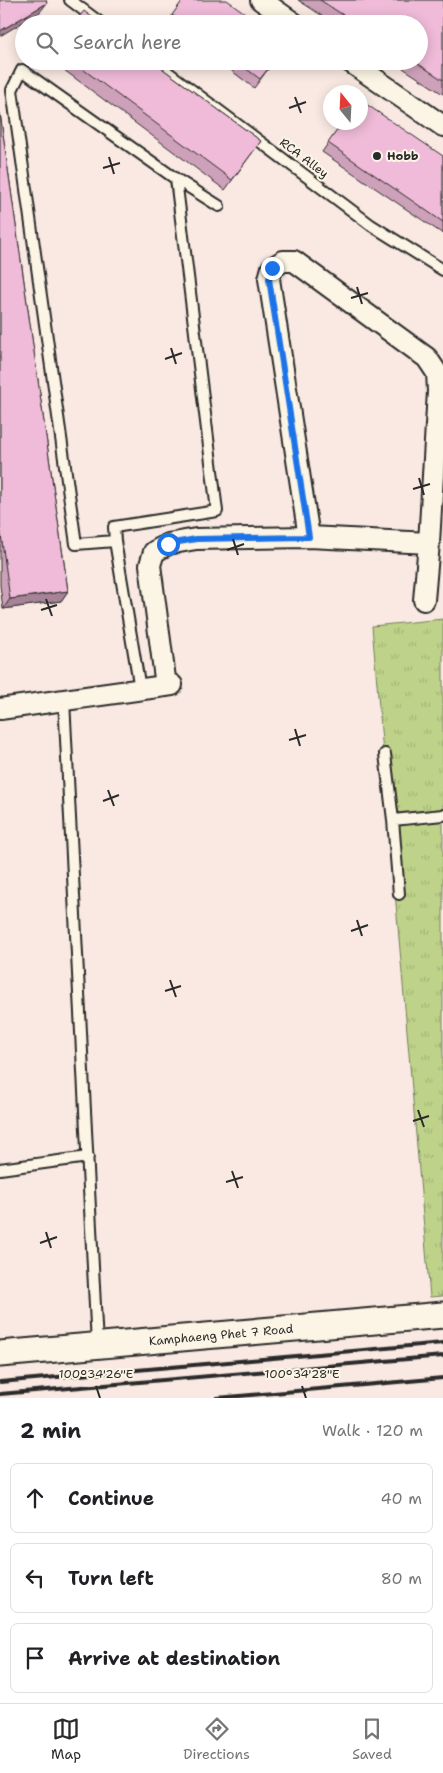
<!DOCTYPE html>
<meta charset="utf-8">
<style>
body{margin:0;font-family:"Shantell Sans",sans-serif;background:#f6f6f6;color:#202124}
.compass{position:absolute;left:323px;top:85px;width:45px;height:45px;border-radius:50%;background:#fff;box-shadow:0 2px 12px #0003;rotate:342deg}
.stop{position:absolute;width:15px;height:15px;margin:-11px;border:4px solid #1a73e8;border-radius:50%;background:#fff}
.stop.end{background:#1a73e8;border-color:#fff;box-shadow:0 1px 5px #0008}
.list{margin:0;padding:0;list-style:none}
h2{display:flex;justify-content:space-between;align-items:center;height:65px;margin:0;padding:0 20px;font-size:21px}
h2 small{font-size:16px;font-weight:400;color:#757577}
.list li{display:grid;grid-template-columns:32px 1fr auto;gap:15px;align-items:center;box-sizing:border-box;height:70px;margin:0 10px 10px;padding:0 10px;border:1px solid #e0e0e0;border-radius:8px}
.list b{display:block;font-size:19px;white-space:nowrap}
.list em{font-size:16px;font-style:normal;color:#757577}
.icon{flex:none;width:28px;height:28px;fill:none;stroke:currentColor;stroke-width:2;stroke-linecap:round;stroke-linejoin:round}
.map{position:relative;flex:none;width:443px;height:1398px;overflow:hidden}
.search{position:absolute;background:#fff;box-shadow:0 2px 12px #0003;left:15px;right:15px;top:15px;height:55px;display:flex;align-items:center;gap:12px;box-sizing:border-box;padding:0 18px;border-radius:28px;color:#757577;font-size:19px}
.sheet{height:305px;background:#fff}
nav{display:flex;justify-content:space-around;align-items:center;box-sizing:border-box;height:70px;border-top:1px solid #e0e0e0;background:#fff;font-size:14px;color:#757577}
nav a{display:grid;justify-items:center;gap:2px}
nav .on{color:#2b2b2b}
.map>svg:first-child{display:block}
</style>
<div class="map">
<svg width="443" height="1398" viewBox="0 0 443 1398">
<defs>
<pattern id="grass-tufts" width="24" height="20" patternUnits="userSpaceOnUse" patternTransform="scale(1.25)"><rect width="24" height="20" fill="#bed389"/><path d="M3 7l-1-3M5 7V3M7 7l1-3M15 17l-1-3M17 17v-4M19 17l1-3" fill="none" stroke="#a3b576"/></pattern>
</defs>
<rect width="100%" height="100%" fill="#f9e9e2"/>
<filter id="ink" filterUnits="userSpaceOnUse"><feTurbulence type="fractalNoise" baseFrequency=".02" numOctaves="2"/><feDisplacementMap in="SourceGraphic" scale="10" xChannelSelector="R" yChannelSelector="G"/><feConvolveMatrix kernelMatrix="1 2 1 2 8 2 1 2 1" color-interpolation-filters="sRGB"/></filter>
<g filter="url(#ink)">
<path fill="url(#grass-tufts)" stroke="#747f5a" d="M 443,619 L 443,1296 L 430,1297 L 372,626 Z"/>
<g fill="none" stroke-linecap="round" stroke-linejoin="round">
<defs>
<path id="service" d="M 70,0 L 102,24
M 153,61 L 371,225 L 443,270
M 115,541 L 114,527 L 217,511 L 176,179
M 140,689 L 115,541 L 76,544 L 12,90 L 22,70 L 176,179 L 219,206
M 64,700 L 97,1345
M 385,754 L 393,820 L 399,894
M 393,820 L 443,815
M 0,1169 L 88,1157"/>
<path id="minor" d="M 261,0 L 295,24
M 349,61 L 443,126
M 309,537 L 269,279 L 272,268 L 283,261 L 294,261 L 427,358 L 437,373 L 438,391 L 429,543
M 166,686 L 150,565 L 154,552 L 168,544 L 196,539 L 309,537 L 429,543 L 424,600
M 0,709 L 172,685"/>
<path id="tertiary" d="M 0,1354 L 443,1315"/>
</defs>
<use href="#service" stroke="#2b2b2b" stroke-width="14"/>
<use href="#minor" stroke="#2b2b2b" stroke-width="24"/>
<use href="#tertiary" stroke="#2b2b2b" stroke-width="29"/>
<use href="#service" stroke="#fcf5e5" stroke-width="10"/>
<use href="#minor" stroke="#fcf5e5" stroke-width="20"/>
<use href="#tertiary" stroke="#fcf5e5" stroke-width="25"/>
<path stroke="#2b2b2b" stroke-width="4" d="M 0,1382 L 443,1343
M 0,1394 L 443,1356
M 217,1398 L 443,1378"/>
</g>
<path fill="#cea1ba" stroke="#2b2b2b" d="M 183,0 L 260,24 L 168,24 L 167,23 Z
M 298,0 L 443,0 L 443,94 L 392,61 L 419,61 L 419,24 L 335,24 Z
M 52,61 L 152,61 L 261,141 L 225,190 Z
M 219,61 L 274,61 L 254,88 Z
M 0,113 L 68,591 L 61,601 L 3,609 L 0,585 Z
M 343,122 L 443,156 L 443,234 L 322,152 Z"/>
<path fill="#a78397" stroke="#2b2b2b" d="M 47,3 L 40,12 L 0,36 L 0,31 Z
M 68,591 L 61,601 L 3,609 L 10,599 Z"/>
<path fill="#efbbd8" stroke="#2b2b2b" d="M 0,0 L 46,0 L 47,3 L 0,31 Z
M 183,0 L 227,0 L 260,24 L 185,24 L 172,15 Z
M 320,0 L 443,0 L 443,80 L 414,61 L 419,61 L 419,24 L 357,24 Z
M 84,11 L 101,24 L 73,24 Z
M 72,61 L 152,61 L 261,141 L 232,180 Z
M 236,61 L 274,61 L 260,79 Z
M 360,100 L 443,156 L 443,222 L 328,143 L 343,122 L 360,122 Z
M 0,113 L 68,591 L 10,599 L 0,527 Z"/>
</g>
<g fill="none" stroke-linecap="round" stroke-linejoin="round" filter="url(#ink)">
<path stroke="#1a73e8" stroke-width="6" d="M 168,544 L 196,539 L 309,537 L 269,279 L 272,268"/>
</g>
<path fill="none" stroke="#2b2b2b" stroke-width="2" d="M 295,97 L 301,113M 289,108 L 306,102M 109,157 L 114,174M 103,168 L 120,163M 357,287 L 362,304M 351,298 L 368,293M 171,348 L 176,364M 165,359 L 182,353M 419,478 L 424,495M 413,489 L 430,484M 233,539 L 238,555M 227,550 L 244,544M 46,599 L 52,616M 41,610 L 57,605M 295,729 L 300,746M 289,740 L 306,735M 108,790 L 114,806M 103,801 L 119,795M 357,920 L 362,936M 351,931 L 368,925M 170,980 L 176,997M 165,991 L 181,986M 418,1110 L 424,1127M 413,1121 L 429,1116M 232,1171 L 238,1188M 226,1182 L 243,1177M 46,1232 L 51,1248M 40,1243 L 57,1237M 96,1386 L 100,1398M 302,1386 L 306,1398"/>
<circle fill="#2b2b2b" stroke="#fcf5e5" stroke-width="2" cx="377" cy="156" r="5"/>
<g text-anchor="middle" stroke-width="4" stroke-linejoin="round" paint-order="stroke">
<g font-size="12" font-weight="bold" fill="#2b2b2b" stroke="#fcf5e5" text-anchor="start">
<text x="387" y="160">Hobb</text>
</g>
<g font-size="12" fill="#2b2b2b" stroke="#fcf5e5">
<text transform="translate(304 158) rotate(37)" y="4">RCA Alley</text>
<text transform="translate(221 1335) rotate(-5)" y="4">Kamphaeng Phet 7 Road</text>
</g>
</g>
<g font-size="12" text-anchor="middle" fill="#2b2b2b" stroke="#fcf5e5" stroke-width="4" stroke-linejoin="round" paint-order="stroke">
<text x="96" y="1378">100°34'26"E</text>
<text x="302" y="1378">100°34'28"E</text>
</g>
</svg>
<svg class="compass" viewBox="-18 -18 36 36"><path d="M0-13l5 13h-10z" fill="#e53935"/><path d="M0 13l5-13h-10z" fill="#757577"/></svg>
<div class="stop" style="left:168px;top:544px"></div>
<div class="stop end" style="left:272px;top:268px"></div>
<div class="search"><svg class="icon" aria-label="search" viewBox="0 0 24 24"><circle cx="10" cy="10" r="6"/><path d="M15 15l6 6"/></svg>Search here</div>
</div>
<section class="sheet">
<h2>2 min<small>Walk · 120 m</small></h2>
<ul class="list">
<li><svg class="icon" aria-label="ahead" viewBox="0 0 24 24"><path d="M12 20V5M6 11l6-6 6 6"/></svg><div><b>Continue</b></div><em>40 m</em></li>
<li><svg class="icon" aria-label="left" viewBox="0 0 24 24"><path d="M17 20v-9H6M10 6l-5 5 5 5"/></svg><div><b>Turn left</b></div><em>80 m</em></li>
<li><svg class="icon" aria-label="arrive" viewBox="0 0 24 24"><path d="M6 21V4h12l-3 4 3 4H6"/></svg><div><b>Arrive at destination</b></div></li>
</ul>
</section>
<nav>
<a class="on"><svg class="icon" aria-label="map" viewBox="0 0 24 24"><path d="M3 6l6-2 6 2 6-2v14l-6 2-6-2-6 2zM9 4v14M15 6v14"/></svg>Map</a>
<a><svg class="icon" aria-label="directions" viewBox="0 0 24 24"><path d="M12 3l9 9-9 9-9-9zM9 14v-3h6M13 9l2 2-2 2"/></svg>Directions</a>
<a><svg class="icon" aria-label="saved" viewBox="0 0 24 24"><path d="M7 4h10v16l-5-4-5 4z"/></svg>Saved</a>
</nav>
